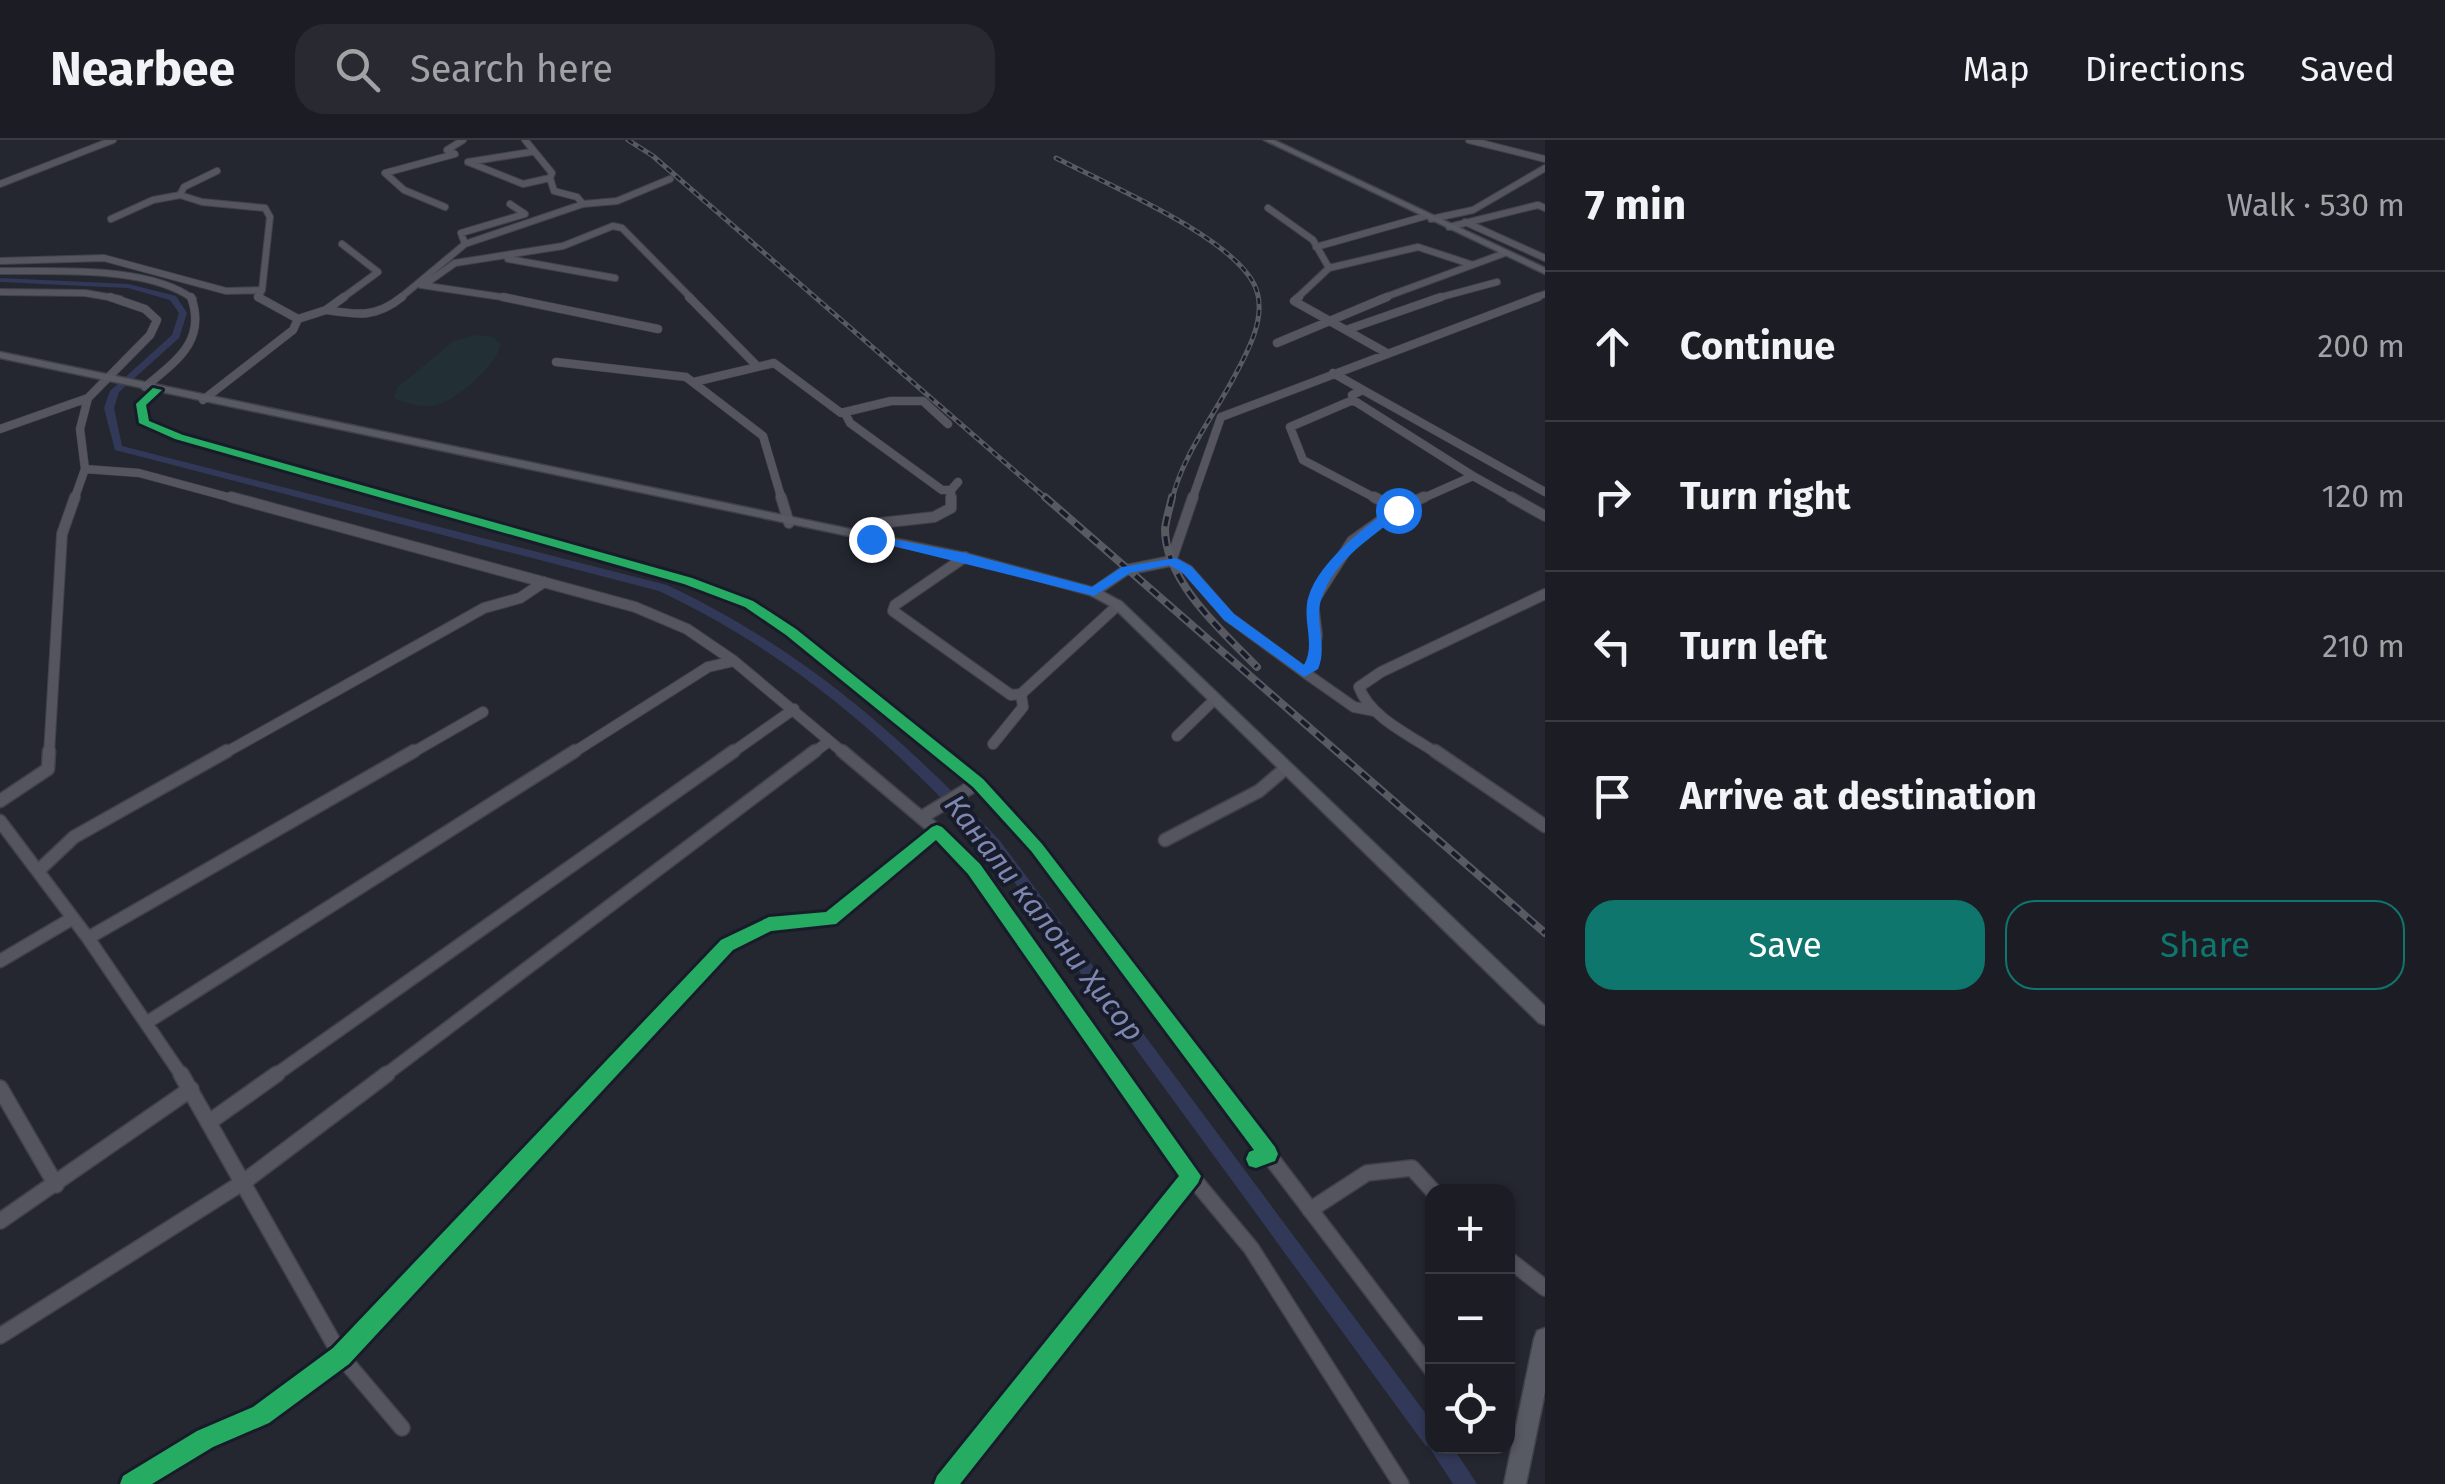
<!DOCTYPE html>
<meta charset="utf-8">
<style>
body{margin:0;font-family:"Fira Sans",sans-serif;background:#292a31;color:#f1f3f6}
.controls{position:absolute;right:30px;bottom:30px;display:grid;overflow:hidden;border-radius:20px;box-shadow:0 2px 8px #0004}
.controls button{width:90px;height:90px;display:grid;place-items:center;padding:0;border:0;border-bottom:2px solid #3a3b41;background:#1c1d24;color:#f1f3f6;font:50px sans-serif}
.stop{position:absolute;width:30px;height:30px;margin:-22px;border:8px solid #1a73e8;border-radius:50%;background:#fff}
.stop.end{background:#1a73e8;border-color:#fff;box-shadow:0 2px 10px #0008}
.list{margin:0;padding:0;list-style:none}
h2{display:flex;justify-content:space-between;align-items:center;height:130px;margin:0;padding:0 40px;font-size:42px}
h2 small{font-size:32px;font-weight:400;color:#a0a2a6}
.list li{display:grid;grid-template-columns:65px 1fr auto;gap:30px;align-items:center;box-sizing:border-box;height:150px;padding:0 40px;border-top:2px solid #3a3b41}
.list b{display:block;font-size:38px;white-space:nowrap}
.list em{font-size:32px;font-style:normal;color:#a0a2a6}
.actions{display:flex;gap:20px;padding:30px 40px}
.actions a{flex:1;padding:22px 0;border:2px solid #0f766e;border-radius:30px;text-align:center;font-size:35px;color:#0f766e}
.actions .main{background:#0f766e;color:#fff}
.icon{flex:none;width:55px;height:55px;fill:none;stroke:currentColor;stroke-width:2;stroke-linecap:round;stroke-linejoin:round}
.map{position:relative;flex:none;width:1545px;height:1344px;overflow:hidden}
header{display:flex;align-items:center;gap:60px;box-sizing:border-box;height:140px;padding:0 50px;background:#1c1d24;border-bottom:2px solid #3a3b41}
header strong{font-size:48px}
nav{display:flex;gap:55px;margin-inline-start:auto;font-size:35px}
.search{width:700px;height:90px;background:#292a31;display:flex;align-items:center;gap:25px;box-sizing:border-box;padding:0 35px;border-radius:30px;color:#a0a2a6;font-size:38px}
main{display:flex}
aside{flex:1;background:#1c1d24}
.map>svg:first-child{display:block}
</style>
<header>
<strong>Nearbee</strong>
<div class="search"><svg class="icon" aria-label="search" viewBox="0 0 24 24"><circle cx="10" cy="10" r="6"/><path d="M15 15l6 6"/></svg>Search here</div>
<nav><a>Map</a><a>Directions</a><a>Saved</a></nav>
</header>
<main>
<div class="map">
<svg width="1545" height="1344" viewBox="0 0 1545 1344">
<rect width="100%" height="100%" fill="#252730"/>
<path fill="#223036" d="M 477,195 L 492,197 L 501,204 C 495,226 461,256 440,264 C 426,269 407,264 394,258 L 397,248 L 454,201 Z"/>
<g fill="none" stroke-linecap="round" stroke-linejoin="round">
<path fill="#323958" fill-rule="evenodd" d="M 0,138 L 128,144 L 176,156 L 187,173 L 179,198 L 119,252 L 114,268 L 122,306 L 667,445 C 802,509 898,593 1000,701 L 1432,1282 L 1432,1306 L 1452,1306 L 1477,1344 L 1453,1344 L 1429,1307 L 1425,1305 L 990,709 C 889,600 794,515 659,451 L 115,310 L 104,268 L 110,251 L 172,195 L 179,173 L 170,160 L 128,148 L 0,142 Z"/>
<defs>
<path id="street-far4" d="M 1469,0 L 1545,19
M 468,22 L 523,44 L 550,38 L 552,33 L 525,0
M 468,22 L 531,12
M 550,38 L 554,51 L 577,57 L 583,64
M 0,44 L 113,0
M 180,55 L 184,47 L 217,31
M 445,67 L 404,50 L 385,33 L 455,14 L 447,10 L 463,0
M 1268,68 L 1313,100 L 1329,128 L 1296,159
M 1431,79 L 1473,70 L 1545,28
M 1465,82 L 1545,118
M 1449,87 L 1538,65 L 1545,68
M 465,104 L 461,93 L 525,74 L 510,64
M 1316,107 L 1426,76
M 508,119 L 615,138
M 0,121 L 104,118 L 226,151 L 262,150 L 270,77 L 265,68 L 202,62 L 180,55 L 153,60 L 111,79
M 1329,128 L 1418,107 L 1473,125
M 0,131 C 55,132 148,125 193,159
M 421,145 L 515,159
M 424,145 L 455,123 L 563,106 L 613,86 L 622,88 L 692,159
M 262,150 L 258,157 L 262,159
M 0,152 L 85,153 L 120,159
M 341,159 L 378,132 L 342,104
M 399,159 L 465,104 L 583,64 L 617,61 L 670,39
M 1380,159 L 1505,113
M 1434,159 L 1497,142
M 1531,159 L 1545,154"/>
<path id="street-far3" d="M 503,157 L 658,189
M 689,157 L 757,226
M 1299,157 L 1294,161 L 1385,212
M 326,170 C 358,175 376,178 402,157
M 298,179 L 326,170 L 344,157
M 1346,190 L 1441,157
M 1277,203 L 1387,157
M 556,222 L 686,237 L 763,296 L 782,360
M 1333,233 L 1363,250 L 1352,255 L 1353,260 L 1473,336 L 1419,360
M 694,242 L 774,223 L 841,273 L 891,261 L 923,261 L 948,284
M 145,247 C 176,221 207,201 191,157
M 157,250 L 141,264 L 144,283 L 179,297 L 400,360
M 1363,250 L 1545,352
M 203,260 L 293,190 L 298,179 L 258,157
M 1353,260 L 1290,287 L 1303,320 L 1379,360
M 846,275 L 850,283 L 942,350 L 951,350
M 0,289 L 88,258
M 85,329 L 139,333 L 239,360
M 1473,336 L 1516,360
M 74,360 L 85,329 L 80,289 L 88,258 L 150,195 L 157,180 L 145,169 L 110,157
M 951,360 L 951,350 L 958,342
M 1192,360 L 1221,277 L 1538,157"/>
<path id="street-far2" d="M 231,357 L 635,467 L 687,489 L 734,521
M 392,357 L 688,441 L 749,464 L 791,492 L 942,614
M 781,357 L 789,383
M 1374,357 L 1397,369
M 1511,357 L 1545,376
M 880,383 L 934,377 L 951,368 L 951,357
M 965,417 L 895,465 L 893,471 L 1011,555 L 1021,554 L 1118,465
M 1171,421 L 1188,430 L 1229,477 L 1304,532
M 1094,452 L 1126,430 L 1171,421 L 1193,357
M 1375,571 L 1354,567 L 1304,532 L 1313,525 L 1317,495 L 1313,462 L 1352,401 L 1397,369 L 1424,357
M 1177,596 L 1215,559
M 993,604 L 1023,567 L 1021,554
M 49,614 L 62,394 L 75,357
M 223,614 L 484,468 L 520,458 L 544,442
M 410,614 L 483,572
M 571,614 L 708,527 L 734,521 L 845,614
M 730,614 L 794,569
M 812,614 L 829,601
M 1438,614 C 1412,596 1370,578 1359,547 L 1381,532 L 1545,454"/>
<path id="street-far1" d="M 842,611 L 937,691
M 939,611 C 1048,699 1125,825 1209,936
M 1435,611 L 1545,686
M 0,661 L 48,629 L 49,611
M 922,677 L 978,643
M 0,681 L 88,798 L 182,936
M 1165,700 L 1259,651 L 1286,628
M 38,731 L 74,697 L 227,611
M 88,798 L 414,611
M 0,821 L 73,778
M 146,883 L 575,611
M 274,936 L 734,611
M 384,936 L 815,611
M 604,936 L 727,805 L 769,784 L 830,779 L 937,691 L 974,729 L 1121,936"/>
<path id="street" d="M 181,934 L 341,1216 L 402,1288
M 1207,934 L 1268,1014 L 1256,1019
M 0,948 L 56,1045
M 212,980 L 277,934
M 1268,1014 L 1432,1230
M 1191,1036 L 1251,1108 L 1401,1344
M 1310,1070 L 1367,1033 L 1412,1028 L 1434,1052
M 0,1081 L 191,949
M 1508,1119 L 1545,1148
M 0,1196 L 245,1041 L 387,934
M 131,1344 L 205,1299 L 261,1275 L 341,1216 L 606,934
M 945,1344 L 1191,1036 L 1119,934"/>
<path id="secondary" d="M 1264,0 L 1274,0 L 1545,128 L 1545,134 Z
M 0,212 L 965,413 L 1098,449 L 1122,462 L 1545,866 L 1545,885 L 1539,883 L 1114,468 L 1090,455 L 964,420 L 0,218 Z
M 1545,1188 L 1545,1252 L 1526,1344 L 1504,1344 L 1534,1199 L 1537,1191 Z"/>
</defs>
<use href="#street-far4" stroke="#414249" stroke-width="8"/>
<use href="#street-far3" stroke="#414249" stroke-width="9"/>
<use href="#street-far2" stroke="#414249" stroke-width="12"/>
<use href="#street-far1" stroke="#414249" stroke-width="15"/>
<use href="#street" stroke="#414249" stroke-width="18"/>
<use href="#secondary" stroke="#414249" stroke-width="3"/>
<use href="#street-far4" stroke="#54555f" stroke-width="6"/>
<use href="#street-far3" stroke="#54555f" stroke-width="8"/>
<use href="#street-far2" stroke="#54555f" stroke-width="10"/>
<use href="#street-far1" stroke="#54555f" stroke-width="12"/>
<use href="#street" stroke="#54555f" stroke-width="15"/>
<use href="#secondary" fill="#585a63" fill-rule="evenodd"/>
<defs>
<path id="rail-far1" d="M 628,0 L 653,16 L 1048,360
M 1056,18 C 1106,44 1229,95 1254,144 C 1269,174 1248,211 1234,237 C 1213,277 1182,316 1172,360"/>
<path id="rail" d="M 1045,357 L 1545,793
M 1172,357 C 1170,367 1166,379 1165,389 C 1165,442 1223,492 1257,527"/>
</defs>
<use href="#rail-far1" stroke="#585a62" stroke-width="5"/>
<use href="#rail" stroke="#585a62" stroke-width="8"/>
<use href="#rail-far1" stroke="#181c2a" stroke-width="2.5" stroke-dasharray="6" stroke-linecap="butt"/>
<use href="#rail" stroke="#181c2a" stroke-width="4" stroke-dasharray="10" stroke-linecap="butt"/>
<defs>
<path id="cycleway" d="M 153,248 L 162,250 L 146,265 L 149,281 L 183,295 L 692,438 L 753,461 L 796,489 L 983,639 L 1042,704 L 1275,1007 L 1278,1014 L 1275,1021 L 1256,1028 L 1249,1026 L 1246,1019 L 1249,1012 L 1254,1010 L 1032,712 L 973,647 L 786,495 L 745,467 L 684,444 L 175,299 L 139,283 L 136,264 Z
M 937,685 L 942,687 L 980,724 L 1201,1036 L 1198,1043 L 960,1344 L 934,1344 L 937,1336 L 1179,1036 L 968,734 L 936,700 L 836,784 L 771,791 L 733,810 L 349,1224 L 269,1283 L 213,1307 L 152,1344 L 120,1344 L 123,1336 L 197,1291 L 253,1267 L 333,1208 L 721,800 L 769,777 L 826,772 L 932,687 Z"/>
</defs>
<use href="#cycleway" stroke="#181c2a" stroke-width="6"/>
<use href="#cycleway" fill="#26ab63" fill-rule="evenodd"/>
</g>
<path fill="#1a73e8" d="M 1393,367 L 1404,370 C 1374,398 1335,416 1321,460 C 1314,482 1328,506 1318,529 L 1304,537 L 1224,480 L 1183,433 L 1169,425 L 1130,433 L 1094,456 L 865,399 L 871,395 L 965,413 L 1092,447 L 1122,427 L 1176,418 L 1192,427 L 1234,474 L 1304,525 C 1315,506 1304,485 1307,464 C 1312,427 1364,387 1393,367 Z"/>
<g text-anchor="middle" stroke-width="8" stroke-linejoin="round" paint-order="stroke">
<g font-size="30" font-style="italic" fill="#7d87af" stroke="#181c2a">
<text transform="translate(1044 778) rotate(52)" y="10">Канали калони Ҳисор</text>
</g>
</g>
</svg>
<div class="controls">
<button>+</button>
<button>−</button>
<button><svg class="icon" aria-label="locate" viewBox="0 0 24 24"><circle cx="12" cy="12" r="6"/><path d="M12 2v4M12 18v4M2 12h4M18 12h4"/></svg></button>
</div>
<div class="stop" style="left:1398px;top:370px"></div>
<div class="stop end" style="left:871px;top:399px"></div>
</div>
<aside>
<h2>7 min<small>Walk · 530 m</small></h2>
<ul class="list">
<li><svg class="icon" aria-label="ahead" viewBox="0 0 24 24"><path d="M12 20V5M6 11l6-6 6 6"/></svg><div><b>Continue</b></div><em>200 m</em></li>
<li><svg class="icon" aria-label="right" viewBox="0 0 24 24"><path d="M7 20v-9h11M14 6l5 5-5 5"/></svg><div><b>Turn right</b></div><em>120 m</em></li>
<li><svg class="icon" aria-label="left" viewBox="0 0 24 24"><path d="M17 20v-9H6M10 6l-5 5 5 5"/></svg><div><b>Turn left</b></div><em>210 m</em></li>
<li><svg class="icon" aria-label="arrive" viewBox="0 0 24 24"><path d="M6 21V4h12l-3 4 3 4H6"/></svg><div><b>Arrive at destination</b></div></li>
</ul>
<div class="actions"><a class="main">Save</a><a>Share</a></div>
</aside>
</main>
